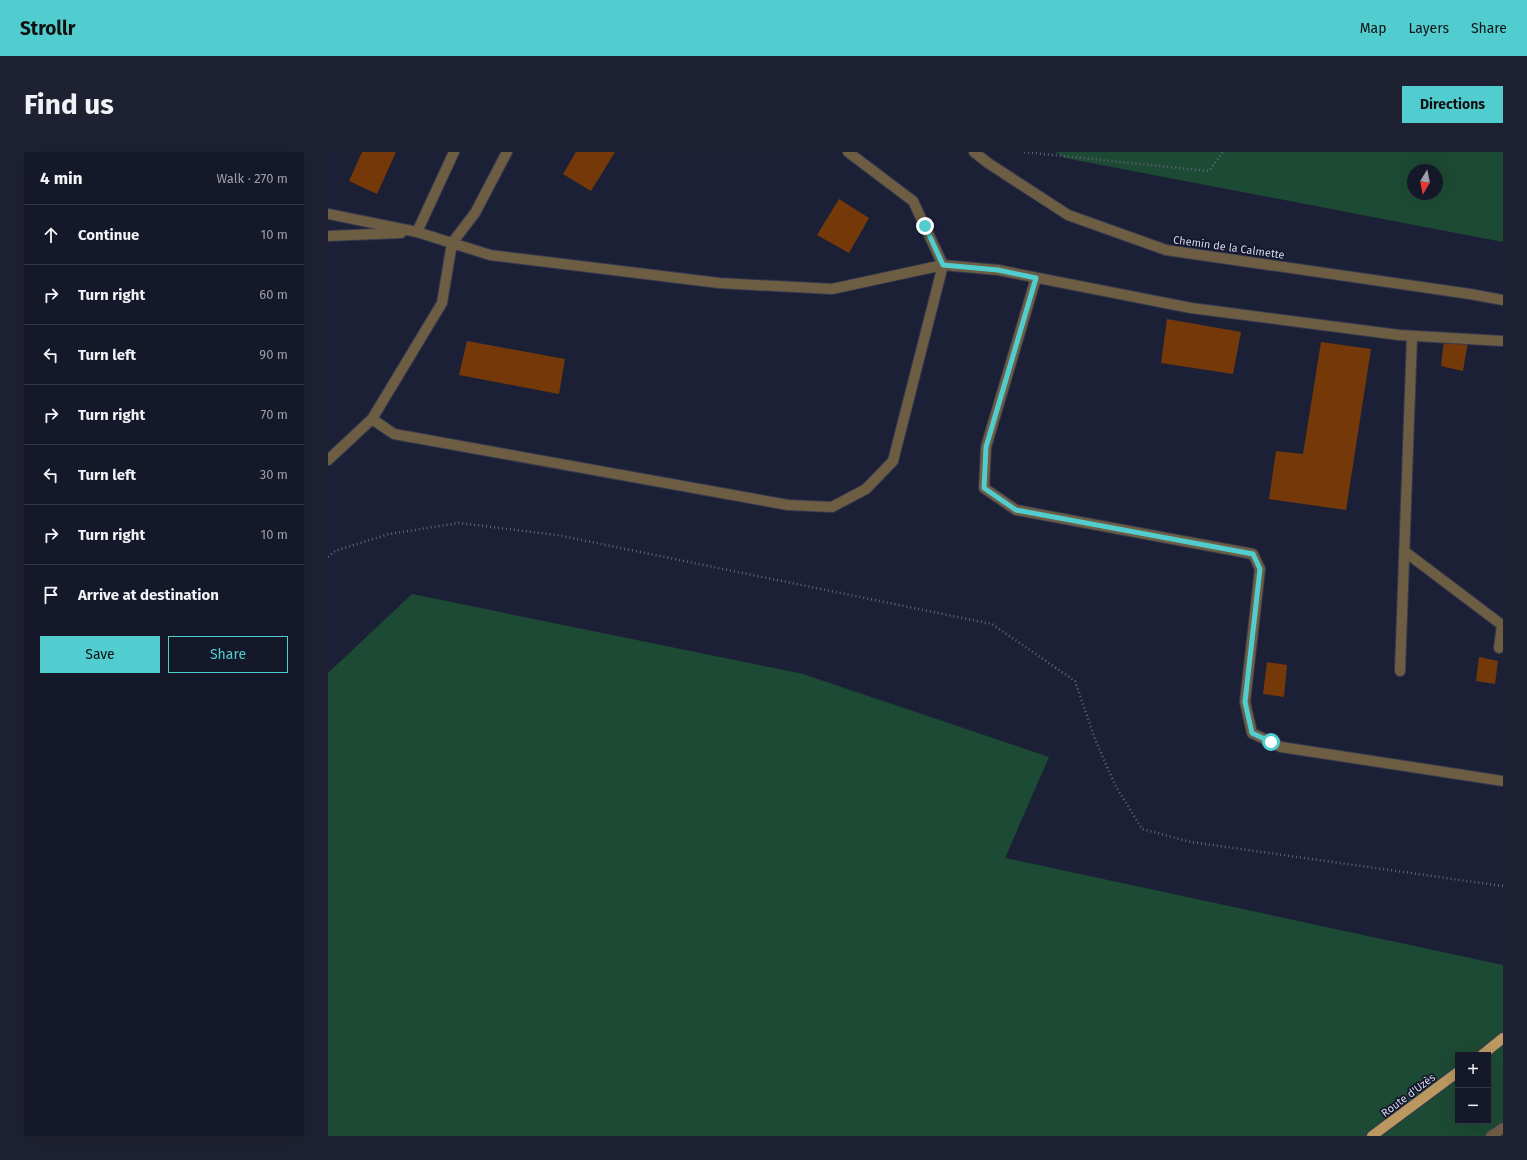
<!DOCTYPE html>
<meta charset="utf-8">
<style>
body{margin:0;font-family:"Fira Sans",sans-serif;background:#1e2131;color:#f1f3f6}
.controls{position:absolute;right:12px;bottom:12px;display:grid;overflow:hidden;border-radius:0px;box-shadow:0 4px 16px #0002}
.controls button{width:36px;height:36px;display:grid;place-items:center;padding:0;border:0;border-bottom:1px solid #343746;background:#151829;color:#f1f3f6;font:20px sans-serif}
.compass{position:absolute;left:1079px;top:12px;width:36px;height:36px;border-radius:50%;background:#151829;box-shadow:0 4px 16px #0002;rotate:190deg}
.stop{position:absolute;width:12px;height:12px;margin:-9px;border:3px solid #52cdcf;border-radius:50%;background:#fff}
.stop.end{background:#52cdcf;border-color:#fff;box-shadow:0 1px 4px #0008}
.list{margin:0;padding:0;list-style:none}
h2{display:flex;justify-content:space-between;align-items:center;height:52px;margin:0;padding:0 16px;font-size:17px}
h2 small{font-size:13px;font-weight:400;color:#9da0a8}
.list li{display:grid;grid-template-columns:26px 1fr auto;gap:12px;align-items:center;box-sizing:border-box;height:60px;padding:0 16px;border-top:1px solid #343746}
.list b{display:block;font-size:15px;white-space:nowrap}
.list em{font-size:13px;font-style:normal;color:#9da0a8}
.actions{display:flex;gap:8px;padding:12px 16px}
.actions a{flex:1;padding:9px 0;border:1px solid #52cdcf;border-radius:0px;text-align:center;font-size:14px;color:#52cdcf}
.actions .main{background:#52cdcf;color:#111}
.icon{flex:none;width:22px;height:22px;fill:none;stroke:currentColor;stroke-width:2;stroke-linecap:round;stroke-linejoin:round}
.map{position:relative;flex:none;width:1175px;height:984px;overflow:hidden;border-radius:0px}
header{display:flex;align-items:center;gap:24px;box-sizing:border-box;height:56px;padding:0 20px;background:#52cdcf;color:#111}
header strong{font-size:19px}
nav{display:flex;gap:22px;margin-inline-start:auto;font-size:14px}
.intro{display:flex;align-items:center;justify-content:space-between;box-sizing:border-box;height:96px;padding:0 24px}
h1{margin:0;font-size:28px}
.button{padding:10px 18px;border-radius:0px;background:#52cdcf;color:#111;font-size:14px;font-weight:700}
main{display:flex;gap:24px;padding:0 24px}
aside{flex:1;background:#151829;border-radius:0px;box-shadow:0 4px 16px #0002}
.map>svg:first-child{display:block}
</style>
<header>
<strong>Strollr</strong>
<nav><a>Map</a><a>Layers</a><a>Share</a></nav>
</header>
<div class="intro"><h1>Find us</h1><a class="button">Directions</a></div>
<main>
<aside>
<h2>4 min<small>Walk · 270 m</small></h2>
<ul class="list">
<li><svg class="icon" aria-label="ahead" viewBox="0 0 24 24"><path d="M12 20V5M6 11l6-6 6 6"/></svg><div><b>Continue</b></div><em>10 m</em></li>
<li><svg class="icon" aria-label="right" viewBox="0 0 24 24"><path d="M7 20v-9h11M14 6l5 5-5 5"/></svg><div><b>Turn right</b></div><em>60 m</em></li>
<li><svg class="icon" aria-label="left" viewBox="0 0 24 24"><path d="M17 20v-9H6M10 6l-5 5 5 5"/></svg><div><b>Turn left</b></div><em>90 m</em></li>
<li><svg class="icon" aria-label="right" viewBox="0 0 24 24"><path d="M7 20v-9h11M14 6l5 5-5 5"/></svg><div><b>Turn right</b></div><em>70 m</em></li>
<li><svg class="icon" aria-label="left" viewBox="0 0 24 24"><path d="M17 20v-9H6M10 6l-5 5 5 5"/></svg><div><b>Turn left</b></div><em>30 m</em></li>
<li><svg class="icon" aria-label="right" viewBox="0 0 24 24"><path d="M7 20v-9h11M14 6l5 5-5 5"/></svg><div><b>Turn right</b></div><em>10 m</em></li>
<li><svg class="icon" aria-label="arrive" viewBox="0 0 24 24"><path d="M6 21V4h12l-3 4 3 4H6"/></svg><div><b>Arrive at destination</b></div></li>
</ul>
<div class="actions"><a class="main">Save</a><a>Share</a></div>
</aside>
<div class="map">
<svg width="1175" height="984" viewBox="0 0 1175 984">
<rect width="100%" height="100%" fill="#1c2037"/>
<path fill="#1d4a34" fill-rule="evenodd" d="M 727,0 L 1175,0 L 1175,90 L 737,6 ZM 1085,18 L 1109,18 L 1109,42 L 1085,42 Z
M 84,442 L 475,522 L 721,605 L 677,706 L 1175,813 L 1175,984 L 0,984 L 0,521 ZM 1130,903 L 1160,903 L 1160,969 L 1130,969 Z"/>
<path fill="#753909" d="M 34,0 L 68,0 L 49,42 L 21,29 Z
M 248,0 L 287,0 L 263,39 L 235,22 Z
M 511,47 L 541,66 L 521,101 L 489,83 Z
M 839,167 L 913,180 L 905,222 L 833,211 Z
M 1116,188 L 1140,190 L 1135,219 L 1113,214 Z
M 139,189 L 237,207 L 231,242 L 131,223 Z
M 993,190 L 1043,197 L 1018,358 L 941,347 L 948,299 L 975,302 Z
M 1151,505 L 1170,509 L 1167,532 L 1148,529 Z
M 939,510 L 959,513 L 956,545 L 935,542 Z"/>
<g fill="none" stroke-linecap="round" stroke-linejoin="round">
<defs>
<path id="minor" d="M 646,0 L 660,11 L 740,63 L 838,98 L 1142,142 L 1175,148
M 0,62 L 89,80 L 162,103 L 391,131 L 504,137 L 615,113 L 670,118 L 863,156 L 1071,183 L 1175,189
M 89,80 L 126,0
M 0,84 L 73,81
M 708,126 L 658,295 L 656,336 L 688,358 L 925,402 L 932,417 L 917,550 L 924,581 L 953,595 L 1175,629
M 44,267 L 66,282 L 460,353 L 504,355 L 538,337 L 565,309 L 615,113 L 585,49 L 520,0
M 0,308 L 44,267 L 114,151 L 124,91 L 147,61 L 179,0
M 1076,399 L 1174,473 L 1171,496
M 1072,519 L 1084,184
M 1163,984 L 1175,976"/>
<path id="major" d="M 1154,903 L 1175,886
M 1044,984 L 1130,920"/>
</defs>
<use href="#minor" stroke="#363a50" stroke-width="12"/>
<use href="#major" stroke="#363a50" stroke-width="12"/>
<path stroke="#62667a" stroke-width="2.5" stroke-dasharray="1 3" stroke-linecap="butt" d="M 696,0 L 881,19 L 895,0
M 0,405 L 7,399 L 61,382 L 131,371 L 229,383 L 664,472 L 747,529 L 767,587 L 787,633 L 814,677 L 863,690 L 1175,734"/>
<use href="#minor" stroke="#6d5d42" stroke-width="10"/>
<use href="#major" stroke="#ba985f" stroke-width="10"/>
</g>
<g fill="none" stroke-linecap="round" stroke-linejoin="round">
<path stroke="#52cdcf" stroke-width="5" d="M 597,74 L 615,113 L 670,118 L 708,126 L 658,295 L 656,336 L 688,358 L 925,402 L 932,417 L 917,550 L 924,581 L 943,590"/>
</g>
<g text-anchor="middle" stroke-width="3.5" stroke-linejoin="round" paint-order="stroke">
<g font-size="11" fill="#d5d9e9" stroke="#13162d">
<text transform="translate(901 95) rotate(8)" y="4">Chemin de la Calmette</text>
<text transform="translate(1080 943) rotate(-37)" y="4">Route d'Uzès</text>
</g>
</g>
</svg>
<div class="controls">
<button>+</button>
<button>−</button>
</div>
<svg class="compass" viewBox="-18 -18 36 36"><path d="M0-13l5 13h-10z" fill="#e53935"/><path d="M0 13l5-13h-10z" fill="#9da0a8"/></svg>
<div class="stop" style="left:943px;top:590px"></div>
<div class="stop end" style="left:597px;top:74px"></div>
</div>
</main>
